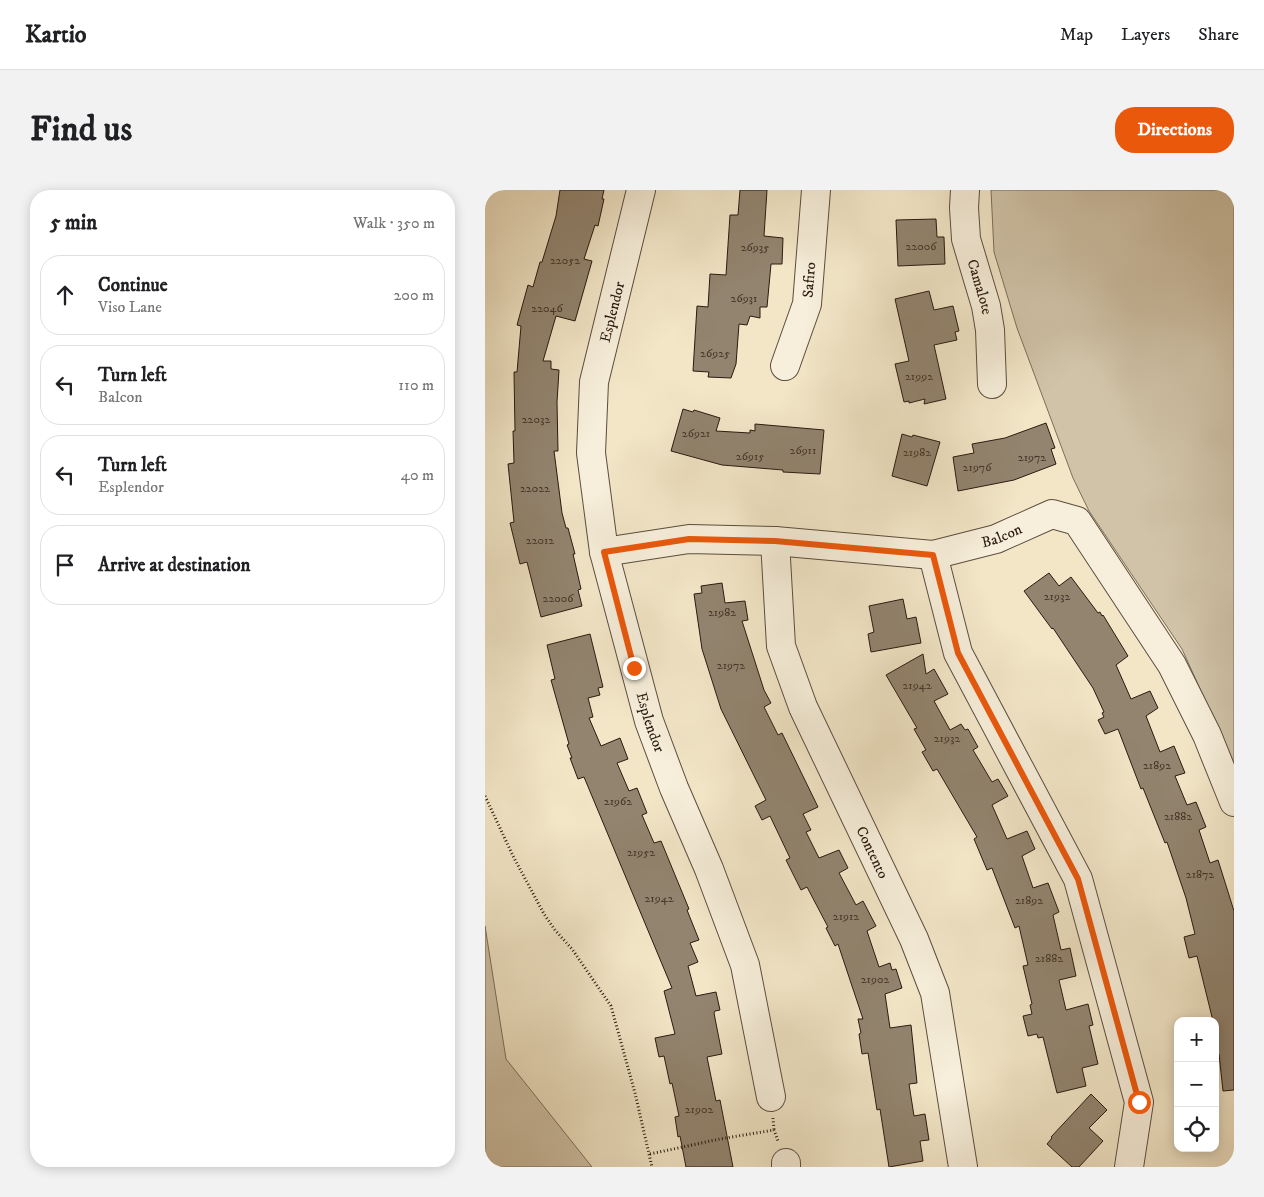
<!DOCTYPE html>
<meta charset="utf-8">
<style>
body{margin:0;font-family:"IM FELL DW Pica",serif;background:#f2f2f2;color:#202124}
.controls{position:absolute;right:15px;bottom:15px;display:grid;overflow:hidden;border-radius:10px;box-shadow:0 2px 12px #0003}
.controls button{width:45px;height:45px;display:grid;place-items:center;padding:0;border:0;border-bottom:1px solid #e0e0e0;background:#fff;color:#202124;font:25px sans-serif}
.stop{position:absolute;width:15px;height:15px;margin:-11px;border:4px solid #ea580c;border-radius:50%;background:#fff}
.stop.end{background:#ea580c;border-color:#fff;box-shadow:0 1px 5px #0008}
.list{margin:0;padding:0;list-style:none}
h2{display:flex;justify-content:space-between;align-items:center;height:65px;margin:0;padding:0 20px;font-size:21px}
h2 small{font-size:16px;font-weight:400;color:#757577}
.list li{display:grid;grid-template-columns:32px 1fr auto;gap:15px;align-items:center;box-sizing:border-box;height:80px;margin:0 10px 10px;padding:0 10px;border:1px solid #e0e0e0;border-radius:20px}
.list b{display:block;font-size:19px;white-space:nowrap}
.list p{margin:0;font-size:16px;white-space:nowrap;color:#757577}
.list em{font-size:16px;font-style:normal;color:#757577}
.icon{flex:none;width:28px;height:28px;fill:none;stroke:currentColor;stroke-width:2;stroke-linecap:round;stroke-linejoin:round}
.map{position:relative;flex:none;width:749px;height:977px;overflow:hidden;border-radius:20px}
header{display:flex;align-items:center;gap:30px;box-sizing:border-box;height:70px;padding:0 25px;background:#fff;border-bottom:1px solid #e0e0e0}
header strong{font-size:24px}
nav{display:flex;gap:28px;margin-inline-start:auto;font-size:18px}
.intro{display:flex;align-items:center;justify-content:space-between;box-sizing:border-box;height:120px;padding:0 30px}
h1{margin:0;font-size:35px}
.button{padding:12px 22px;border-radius:20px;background:#ea580c;color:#fff;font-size:18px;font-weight:700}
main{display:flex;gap:30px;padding:0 30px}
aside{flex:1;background:#fff;border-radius:20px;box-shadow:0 2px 12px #0003}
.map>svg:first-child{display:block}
</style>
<header>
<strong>Kartio</strong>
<nav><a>Map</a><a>Layers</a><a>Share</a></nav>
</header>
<div class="intro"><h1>Find us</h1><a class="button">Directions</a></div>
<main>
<aside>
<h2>5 min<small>Walk · 350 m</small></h2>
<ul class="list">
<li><svg class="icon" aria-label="ahead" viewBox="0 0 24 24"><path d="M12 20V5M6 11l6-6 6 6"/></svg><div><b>Continue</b><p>Viso Lane</p></div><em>200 m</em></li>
<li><svg class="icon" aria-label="left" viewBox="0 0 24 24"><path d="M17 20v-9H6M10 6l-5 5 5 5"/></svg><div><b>Turn left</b><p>Balcon</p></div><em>110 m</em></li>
<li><svg class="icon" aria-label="left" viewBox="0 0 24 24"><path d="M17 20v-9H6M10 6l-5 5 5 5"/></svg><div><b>Turn left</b><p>Esplendor</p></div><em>40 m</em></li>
<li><svg class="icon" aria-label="arrive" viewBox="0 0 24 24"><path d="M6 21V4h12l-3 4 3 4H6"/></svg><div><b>Arrive at destination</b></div></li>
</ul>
</aside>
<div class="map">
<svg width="749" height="977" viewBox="0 0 749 977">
<rect width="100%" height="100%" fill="#f2e6c7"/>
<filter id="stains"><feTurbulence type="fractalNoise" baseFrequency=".004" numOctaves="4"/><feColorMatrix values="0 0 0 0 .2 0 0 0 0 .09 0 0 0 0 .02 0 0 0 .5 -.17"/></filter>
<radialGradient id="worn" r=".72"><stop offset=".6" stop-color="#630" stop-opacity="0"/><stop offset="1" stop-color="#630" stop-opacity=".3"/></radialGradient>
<path fill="#d0c3a8" stroke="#7d6e5c" d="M 506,0 L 749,0 L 749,574 L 697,459 L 604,321 L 588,288 L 532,138 L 509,62 Z
M 0,736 L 21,869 L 107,977 L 0,977 Z"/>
<path fill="#92846f" stroke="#2a1a10" d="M 75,0 L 119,0 L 117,9 L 119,9 L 113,36 L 110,35 L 99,69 L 107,71 L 90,131 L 71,126 L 58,171 L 66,171 L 66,179 L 74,180 L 72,212 L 73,261 L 69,261 L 77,323 L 81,338 L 83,338 L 90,364 L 88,364 L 96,399 L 93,400 L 97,416 L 56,427 L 42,372 L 35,374 L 25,333 L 29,332 L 23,274 L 29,273 L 28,241 L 30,241 L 29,182 L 32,182 L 36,136 L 32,135 L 43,95 L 48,97 L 55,72 L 57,72 L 71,26 Z
M 255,0 L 282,0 L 279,46 L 298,48 L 297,74 L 286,74 L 282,117 L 275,117 L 275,128 L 265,126 L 262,135 L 254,134 L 251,174 L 246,188 L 223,187 L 224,182 L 208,181 L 212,116 L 223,117 L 225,84 L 241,85 L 245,25 L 253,25 Z
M 451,29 L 452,47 L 459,47 L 460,74 L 413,76 L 411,30 Z
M 444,101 L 449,120 L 468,116 L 474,141 L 470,142 L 472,150 L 449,155 L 461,209 L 439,214 L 440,209 L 424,213 L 424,211 L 419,212 L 410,174 L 424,171 L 410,109 Z
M 198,219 L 208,222 L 209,220 L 235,228 L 231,241 L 265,243 L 265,240 L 270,241 L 270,234 L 339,240 L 335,284 L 298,282 L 298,280 L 237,275 L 186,261 Z
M 561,233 L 570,258 L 566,259 L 571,274 L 529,290 L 473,301 L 468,267 L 489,263 L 487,254 L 520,248 Z
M 417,244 L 427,247 L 428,245 L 455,252 L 442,296 L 407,286 Z
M 564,383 L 574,396 L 586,387 L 613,423 L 615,422 L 617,426 L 618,425 L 643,466 L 631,475 L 646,509 L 665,501 L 673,518 L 661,526 L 675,562 L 689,556 L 700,583 L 690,586 L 702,615 L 711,612 L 721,637 L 714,640 L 725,673 L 733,670 L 749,721 L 749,900 L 738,901 L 734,864 L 730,865 L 730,831 L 728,831 L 712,766 L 704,768 L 699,747 L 710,744 L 701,708 L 682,652 L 680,653 L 658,598 L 656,599 L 633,539 L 620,544 L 613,530 L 619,527 L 617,523 L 619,522 L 608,498 L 568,438 L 567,439 L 539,401 Z
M 237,393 L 240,413 L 260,411 L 263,430 L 257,431 L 279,500 L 286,513 L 279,517 L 293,545 L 297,543 L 333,617 L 318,624 L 326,640 L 321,642 L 334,668 L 354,660 L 363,678 L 354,683 L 371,715 L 378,711 L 391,736 L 382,741 L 394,777 L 405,773 L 407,780 L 411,779 L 417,798 L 400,804 L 405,838 L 426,835 L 432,893 L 424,894 L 429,926 L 440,924 L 444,950 L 435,951 L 438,971 L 404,977 L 395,919 L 392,920 L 383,863 L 377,864 L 374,844 L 376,843 L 373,829 L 378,829 L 353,754 L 350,756 L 341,738 L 343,737 L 322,697 L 316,700 L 301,670 L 305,668 L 285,626 L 277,630 L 270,616 L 281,610 L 236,519 L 217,459 L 209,404 L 217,403 L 216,396 Z
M 418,409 L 422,429 L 431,427 L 436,453 L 386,462 L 383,444 L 389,442 L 384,416 Z
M 105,444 L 118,497 L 113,498 L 115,505 L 103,508 L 108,527 L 104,528 L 116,556 L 135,548 L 143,569 L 132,573 L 144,601 L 152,598 L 162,623 L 157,625 L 169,653 L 176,651 L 204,719 L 202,720 L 214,750 L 205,753 L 213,772 L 203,776 L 211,806 L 231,802 L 235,820 L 230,821 L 229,823 L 237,864 L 222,867 L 231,911 L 235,910 L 248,977 L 201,977 L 195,946 L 193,947 L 190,927 L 194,926 L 187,893 L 185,894 L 179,866 L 174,867 L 170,848 L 190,844 L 179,801 L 187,798 L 99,587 L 93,589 L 85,568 L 87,568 L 82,555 L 84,554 L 66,490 L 70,489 L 62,455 Z
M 438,464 L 441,484 L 449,479 L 463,504 L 449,511 L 465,540 L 476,534 L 480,540 L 483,539 L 493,557 L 488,560 L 507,592 L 513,589 L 523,606 L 507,615 L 522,649 L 542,641 L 550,659 L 537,666 L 548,698 L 563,693 L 574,722 L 568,725 L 576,760 L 585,758 L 591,786 L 574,790 L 581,820 L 603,814 L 608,835 L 604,836 L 613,874 L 597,878 L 601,896 L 572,903 L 558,847 L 553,848 L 552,844 L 543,846 L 538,826 L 547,824 L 545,815 L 547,814 L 538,776 L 543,775 L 534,736 L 530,738 L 507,678 L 502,680 L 489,649 L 492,647 L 452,579 L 448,581 L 437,562 L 441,560 L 429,539 L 432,538 L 401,485 Z
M 606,904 L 622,920 L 604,938 L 618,951 L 594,977 L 587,977 L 562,954 L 567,948 L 566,947 Z"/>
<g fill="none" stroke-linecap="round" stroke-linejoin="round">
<defs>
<g id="minor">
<path id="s1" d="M 156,0 L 109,192 L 106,263 L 119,362 L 164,531 L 189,598 L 224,679 L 260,775 L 286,907"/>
<path id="s2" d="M 480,0 L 479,18 L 481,49 L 501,116 L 505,140 L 507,194"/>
<path id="s3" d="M 300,176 L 322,114 L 331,0"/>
<path id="s4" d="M 290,351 L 296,456 L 318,517 L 429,749 L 450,803 L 478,977"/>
<path id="s5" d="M 119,362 L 204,349 L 290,351 L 448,365 L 511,349 L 567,324 L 592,331 L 687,475 L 722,545 L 749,612"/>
<path d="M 448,365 L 473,463 L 593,689 L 654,912 L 644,977"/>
<path d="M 301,973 L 301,977"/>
</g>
</defs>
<use href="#minor" stroke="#5c4d3e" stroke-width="30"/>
<path stroke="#2a1a10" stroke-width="3" stroke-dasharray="1 2.5" stroke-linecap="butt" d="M 0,606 L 28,666 L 59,724 L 70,740 L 87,759 L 126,816 L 150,903 L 167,977
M 288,928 L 289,940
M 165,964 L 235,949 L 289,940 L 293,951"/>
<use href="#minor" stroke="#f7efdb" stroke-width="28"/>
</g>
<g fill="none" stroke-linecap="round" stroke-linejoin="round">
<path stroke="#ea580c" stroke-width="6" d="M 149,478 L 119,362 L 204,349 L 290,351 L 448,365 L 473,463 L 593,689 L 654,912"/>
</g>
<g text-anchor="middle" stroke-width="4" stroke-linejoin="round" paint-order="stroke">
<g font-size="12" fill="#443428">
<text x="436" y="60">22006</text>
<text x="270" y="61">26935</text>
<text x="80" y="74">22052</text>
<text x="259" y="112">26931</text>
<text x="62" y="122">22046</text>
<text x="230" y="167">26925</text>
<text x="434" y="190">21992</text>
<text x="51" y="233">22032</text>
<text x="211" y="247">26921</text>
<text x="318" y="264">26911</text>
<text x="432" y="266">21982</text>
<text x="265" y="270">26915</text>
<text x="547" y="271">21972</text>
<text x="492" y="281">21976</text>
<text x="50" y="302">22022</text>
<text x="55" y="354">22012</text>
<text x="572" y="410">21932</text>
<text x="73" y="412">22006</text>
<text x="237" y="426">21982</text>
<text x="246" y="479">21972</text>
<text x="432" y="499">21942</text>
<text x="462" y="552">21932</text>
<text x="672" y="579">21892</text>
<text x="133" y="615">21962</text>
<text x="693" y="630">21882</text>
<text x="156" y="666">21952</text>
<text x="715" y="688">21872</text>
<text x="174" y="712">21942</text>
<text x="544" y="714">21892</text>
<text x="361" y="730">21912</text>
<text x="564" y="772">21882</text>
<text x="390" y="793">21902</text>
<text x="214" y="923">21902</text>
</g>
<g font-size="15" fill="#2a1a10" stroke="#f7efdb">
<text dy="5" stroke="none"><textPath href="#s3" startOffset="90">Safiro</textPath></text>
<text dy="5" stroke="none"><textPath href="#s2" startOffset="99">Camalote</textPath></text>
<text transform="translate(127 122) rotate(-76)" y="5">Esplendor</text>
<text dy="5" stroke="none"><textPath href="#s5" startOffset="402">Balcon</textPath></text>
<text dy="5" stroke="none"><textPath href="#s1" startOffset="545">Esplendor</textPath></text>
<text dy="5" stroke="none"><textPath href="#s4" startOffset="331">Contento</textPath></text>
</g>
</g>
<rect width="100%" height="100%" filter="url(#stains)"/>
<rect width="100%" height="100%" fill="url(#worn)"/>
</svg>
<div class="controls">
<button>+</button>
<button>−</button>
<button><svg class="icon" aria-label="locate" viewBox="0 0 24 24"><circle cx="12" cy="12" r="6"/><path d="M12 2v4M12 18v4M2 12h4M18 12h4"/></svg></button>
</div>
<div class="stop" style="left:654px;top:912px"></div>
<div class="stop end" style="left:149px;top:478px"></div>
</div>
</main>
